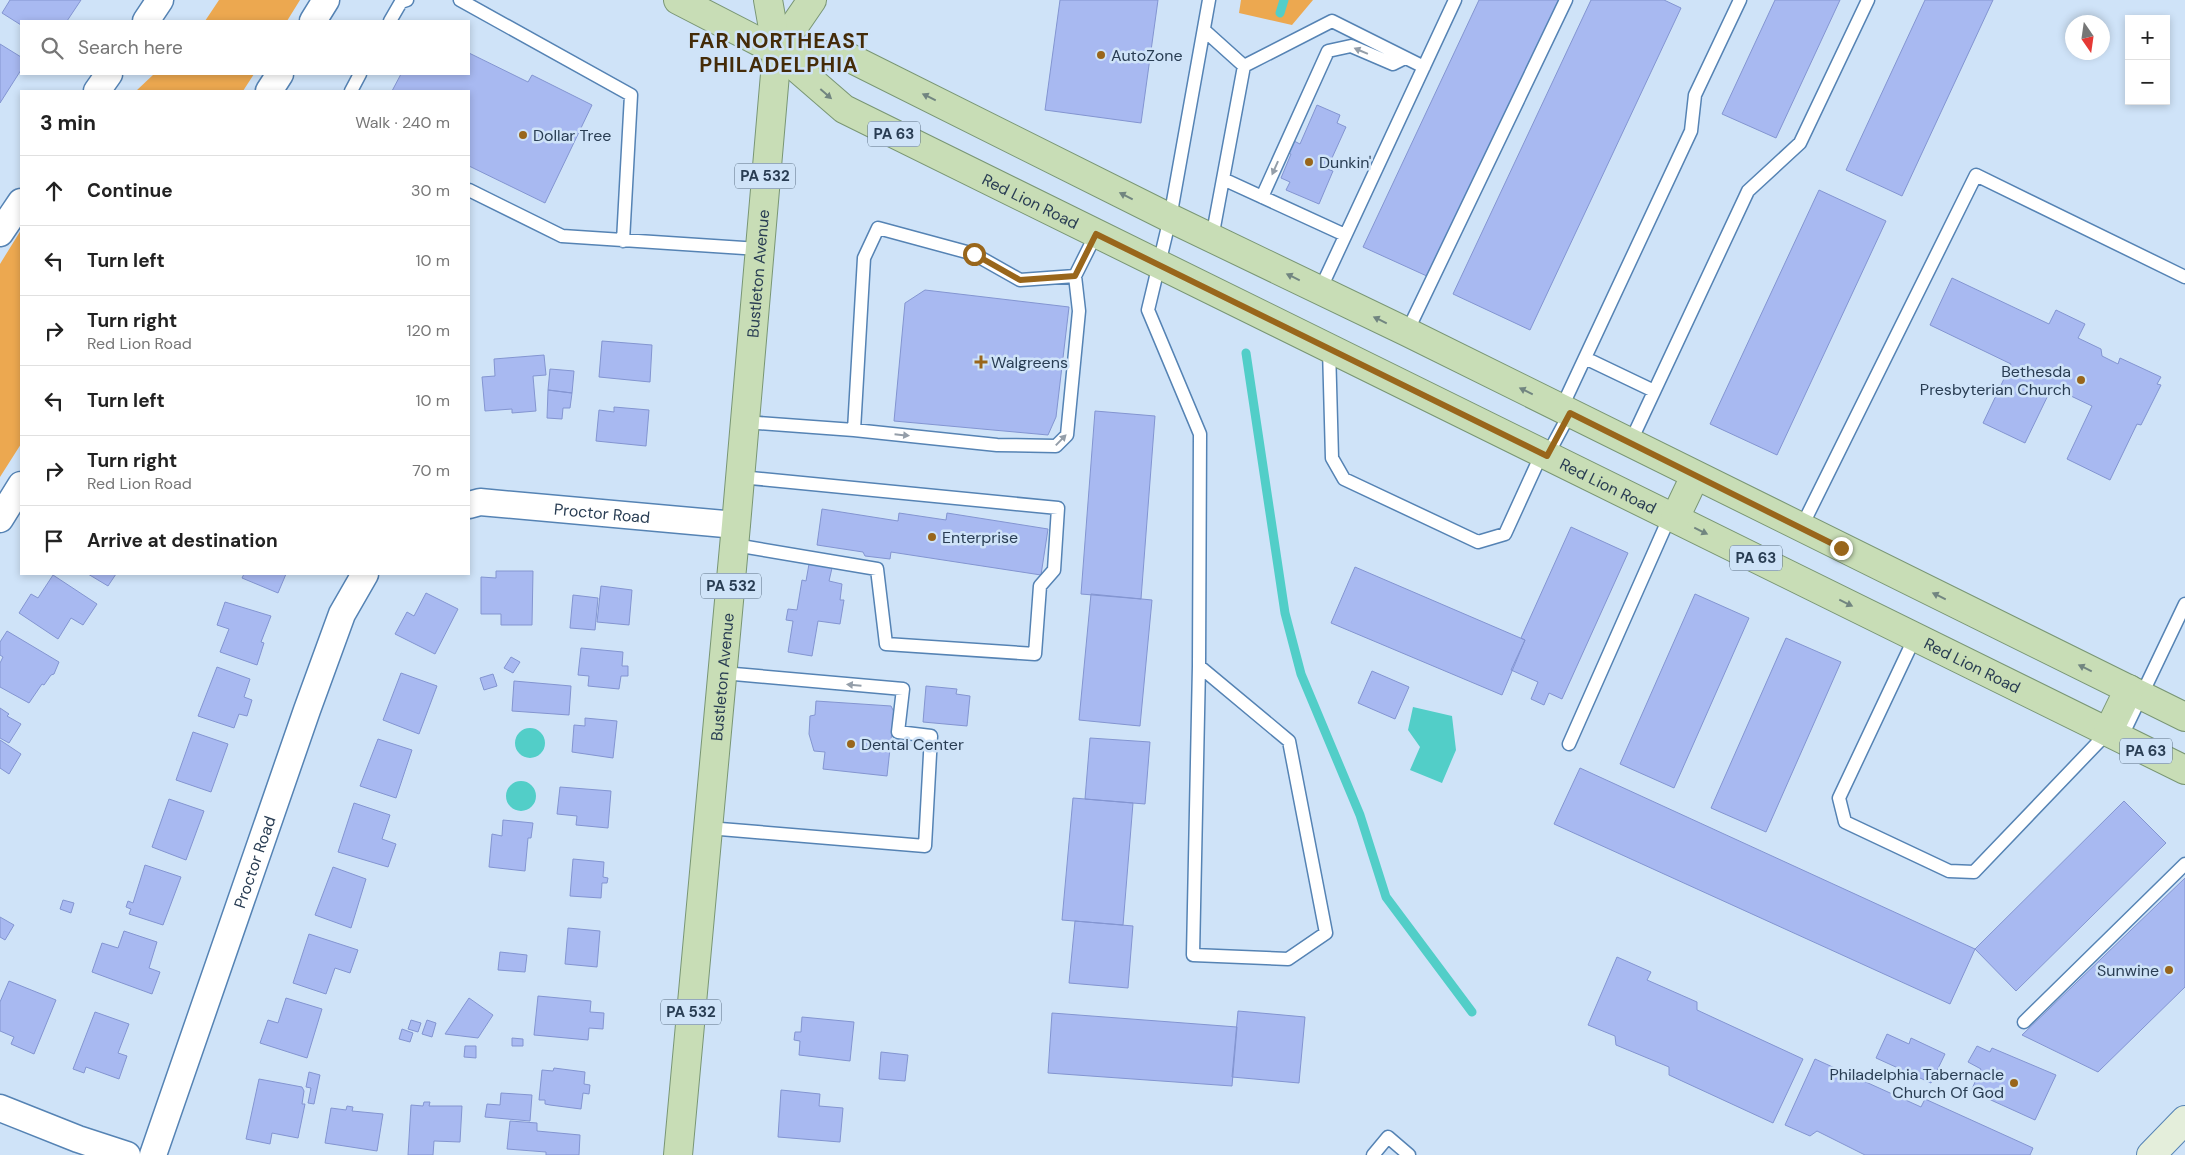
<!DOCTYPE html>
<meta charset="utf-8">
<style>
body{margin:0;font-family:"DM Sans",sans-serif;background:#f6f6f6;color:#222}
.controls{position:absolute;right:15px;top:15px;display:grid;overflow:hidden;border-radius:0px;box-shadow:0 2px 8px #0003}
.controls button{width:45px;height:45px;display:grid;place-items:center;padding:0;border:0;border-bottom:1px solid #e0e0e0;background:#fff;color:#222;font:25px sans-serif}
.compass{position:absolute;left:2065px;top:15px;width:45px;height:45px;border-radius:50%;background:#fff;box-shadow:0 2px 8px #0003;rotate:167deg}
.stop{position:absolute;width:15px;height:15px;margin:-11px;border:4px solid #99661b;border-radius:50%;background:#fff}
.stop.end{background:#99661b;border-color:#fff;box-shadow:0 1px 5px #0008}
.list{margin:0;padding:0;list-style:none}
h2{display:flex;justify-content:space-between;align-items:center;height:65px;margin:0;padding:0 20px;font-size:21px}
h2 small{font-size:16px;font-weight:400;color:#767676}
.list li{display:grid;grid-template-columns:32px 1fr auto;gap:15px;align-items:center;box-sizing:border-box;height:70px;padding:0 20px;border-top:1px solid #e0e0e0}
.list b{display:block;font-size:19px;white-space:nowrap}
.list p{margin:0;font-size:16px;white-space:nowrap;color:#767676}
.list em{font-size:16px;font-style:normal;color:#767676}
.icon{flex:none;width:28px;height:28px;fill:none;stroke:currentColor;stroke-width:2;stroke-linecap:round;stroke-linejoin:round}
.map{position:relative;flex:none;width:2185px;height:1155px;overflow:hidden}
.search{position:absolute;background:#fff;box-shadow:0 2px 8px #0003;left:20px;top:20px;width:450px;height:55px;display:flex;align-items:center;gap:12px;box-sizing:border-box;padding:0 18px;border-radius:0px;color:#767676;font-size:19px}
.panel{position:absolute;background:#fff;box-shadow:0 2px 8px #0003;left:20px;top:90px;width:450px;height:485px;border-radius:0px}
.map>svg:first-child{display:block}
</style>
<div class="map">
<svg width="2185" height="1155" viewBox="0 0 2185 1155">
<rect width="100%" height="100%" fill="#cfe3f8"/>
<path fill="#eca850" d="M 219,0 L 300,0 L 287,21 L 205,21 Z
M 1241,0 L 1313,0 L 1292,25 L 1239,13 Z
M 154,74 L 254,74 L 243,91 L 136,91 Z
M 21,230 L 21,444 L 0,477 L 0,264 Z"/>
<path fill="#52cec8" d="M 1413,707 L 1452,716 L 1456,750 L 1442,783 L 1410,770 L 1420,747 L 1408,730 Z
M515 743a15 15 0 1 1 30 0a15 15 0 1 1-30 0Z
M506 796a15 15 0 1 1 30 0a15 15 0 1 1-30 0Z"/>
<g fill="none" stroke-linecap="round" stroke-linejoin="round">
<path stroke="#52cec8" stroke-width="9" d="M 1280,13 L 1284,0
M 1246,353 L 1285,613 L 1301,674 L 1360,815 L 1386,897 L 1472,1012"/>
</g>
<path fill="#a8b9f1" stroke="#8395d1" d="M 10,0 L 81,0 L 67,21 L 21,21 L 21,25 L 2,13 Z
M 1060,0 L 1158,0 L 1141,123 L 1045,110 Z
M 1479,0 L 1559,0 L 1429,277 L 1363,247 Z
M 1591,0 L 1664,0 L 1681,8 L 1530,330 L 1453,294 Z
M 1775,0 L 1840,0 L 1776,138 L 1722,114 Z
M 1925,0 L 1993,0 L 1902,196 L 1846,170 Z
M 0,44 L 21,57 L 21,70 L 0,103 Z
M 469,53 L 528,82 L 532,75 L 592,105 L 545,203 L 469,166 L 469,91 L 392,91 L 401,74 L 469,74 Z
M 1317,105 L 1340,115 L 1337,123 L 1346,127 L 1327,169 L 1333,171 L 1319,204 L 1286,190 L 1290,182 L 1281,178 L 1291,154 L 1285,152 L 1290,139 L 1300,144 Z
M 1819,190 L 1886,221 L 1777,455 L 1710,424 Z
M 1952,278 L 2049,324 L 2056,310 L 2085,324 L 2078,338 L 2101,349 L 2102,356 L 2118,364 L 2120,358 L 2161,377 L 2157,384 L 2161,385 L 2141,425 L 2137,424 L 2110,480 L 2067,459 L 2092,406 L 2052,387 L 2025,443 L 1983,423 L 2011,364 L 1930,325 Z
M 925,290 L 1069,307 L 1056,417 L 1048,435 L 894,421 L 905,303 Z
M 602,341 L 652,345 L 650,382 L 599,377 Z
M 544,355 L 546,375 L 533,376 L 536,411 L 512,413 L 512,409 L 485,411 L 482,377 L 495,376 L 494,359 Z
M 550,369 L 574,371 L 572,393 L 548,390 Z
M 548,390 L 572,393 L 570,408 L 563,408 L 562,419 L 547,418 Z
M 614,407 L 649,410 L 646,446 L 596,441 L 599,410 L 614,412 Z
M 1095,411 L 1155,416 L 1141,599 L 1081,594 Z
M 822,509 L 898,521 L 899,513 L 946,520 L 947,513 L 1048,529 L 1041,575 L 891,552 L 890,559 L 865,556 L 863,552 L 817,545 Z
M 1571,527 L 1628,553 L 1562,699 L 1549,693 L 1544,705 L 1531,699 L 1538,682 L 1511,670 L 1525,640 L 1521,638 Z
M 809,564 L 832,568 L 829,581 L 842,584 L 840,600 L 844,600 L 840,624 L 818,621 L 812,656 L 788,652 L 793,621 L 786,620 L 788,609 L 797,610 L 802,580 L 806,581 Z
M 1355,567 L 1525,640 L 1502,695 L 1331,623 Z
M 496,571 L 533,571 L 532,625 L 501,625 L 501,614 L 481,614 L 481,577 L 496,578 Z
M 88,574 L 116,574 L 108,586 Z
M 244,574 L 286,574 L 278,593 L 242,578 Z
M 53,575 L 97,604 L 83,625 L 71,618 L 58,639 L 19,613 L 31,594 L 38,598 Z
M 601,586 L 632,590 L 629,625 L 597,622 Z
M 426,593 L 458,609 L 435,654 L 395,634 L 407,612 L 414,616 Z
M 1091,594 L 1152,600 L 1140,726 L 1079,720 Z
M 1695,594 L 1749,618 L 1674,788 L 1620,764 Z
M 573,595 L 598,598 L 595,630 L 570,628 Z
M 225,602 L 271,616 L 261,642 L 264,643 L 257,665 L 220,652 L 229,629 L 217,625 Z
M 7,631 L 59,662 L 54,674 L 51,675 L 44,685 L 42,684 L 29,703 L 0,687 L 0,663 L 3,657 L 0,655 L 0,642 Z
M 1786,638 L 1841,662 L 1766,832 L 1711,808 Z
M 581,648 L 623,652 L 622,666 L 628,666 L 628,676 L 621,676 L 619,689 L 588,686 L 589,676 L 578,675 Z
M 511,657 L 520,662 L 513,673 L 504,668 Z
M 217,667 L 250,679 L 244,697 L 252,700 L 247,716 L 239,714 L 234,728 L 198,716 Z
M 1372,671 L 1409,687 L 1395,719 L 1358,703 Z
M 401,673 L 437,686 L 419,734 L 383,720 Z
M 493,674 L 497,686 L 484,690 L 480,678 Z
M 514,681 L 571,686 L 569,715 L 512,711 Z
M 926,686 L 957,689 L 956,694 L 970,696 L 967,726 L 923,722 Z
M 816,701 L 891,706 L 894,712 L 887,776 L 823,769 L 825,752 L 814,751 L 809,734 L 810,716 L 815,715 Z
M 0,708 L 9,714 L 7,716 L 21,724 L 9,743 L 0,738 Z
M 585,718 L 617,721 L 613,758 L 572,752 L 574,725 L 585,726 Z
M 193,732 L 228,744 L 211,792 L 176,780 Z
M 1090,738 L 1150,742 L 1145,804 L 1085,799 Z
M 378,739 L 412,750 L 396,798 L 360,786 Z
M 0,740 L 21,754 L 9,774 L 0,768 Z
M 1580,768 L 1975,949 L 1950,1004 L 1554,824 Z
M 560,787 L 611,791 L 608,828 L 576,825 L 577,816 L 557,814 Z
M 1073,798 L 1133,803 L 1123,925 L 1062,920 Z
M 169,799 L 204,811 L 186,860 L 152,847 Z
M 2124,801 L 2166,843 L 2016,991 L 1975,949 Z
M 354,803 L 390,815 L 382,839 L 396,844 L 388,867 L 338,852 Z
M 503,820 L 533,823 L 531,838 L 528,838 L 525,871 L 489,867 L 492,834 L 502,836 Z
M 573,859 L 604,862 L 603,877 L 608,878 L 607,883 L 602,883 L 601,898 L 570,896 Z
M 145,865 L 181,877 L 163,925 L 129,914 L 131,909 L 126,907 L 128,901 L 133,903 Z
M 333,867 L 366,879 L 351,928 L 315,915 Z
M 2185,878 L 2185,987 L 2098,1072 L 2022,1035 Z
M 63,900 L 74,903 L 71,913 L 60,909 Z
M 0,917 L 14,925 L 5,940 L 0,937 Z
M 1075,921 L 1133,926 L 1128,988 L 1069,983 Z
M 568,928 L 600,931 L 597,967 L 565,964 Z
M 124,931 L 157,942 L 149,968 L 160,972 L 152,994 L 92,972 L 102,943 L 118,948 Z
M 309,934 L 358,950 L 350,973 L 335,968 L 326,994 L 293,983 Z
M 500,952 L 527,955 L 525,972 L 498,970 Z
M 1617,957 L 1651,972 L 1647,980 L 1697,1002 L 1697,1010 L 1803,1059 L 1773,1123 L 1669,1075 L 1669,1067 L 1616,1045 L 1615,1036 L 1588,1025 Z
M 9,981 L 56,1000 L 34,1054 L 11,1044 L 14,1037 L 0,1031 L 0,1002 Z
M 538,996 L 591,1001 L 590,1012 L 604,1013 L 603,1029 L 589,1028 L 588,1040 L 534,1035 Z
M 286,998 L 322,1009 L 307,1058 L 260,1043 L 268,1020 L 278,1023 Z
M 469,998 L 493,1015 L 478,1038 L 445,1034 Z
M 1238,1011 L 1305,1017 L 1299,1083 L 1232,1077 Z
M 95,1012 L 129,1024 L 118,1053 L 127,1056 L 119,1079 L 86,1067 L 84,1073 L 73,1069 Z
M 1052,1013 L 1237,1027 L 1232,1086 L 1048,1073 Z
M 802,1017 L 854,1022 L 850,1061 L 799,1055 L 800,1041 L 794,1040 L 795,1032 L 801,1032 Z
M 411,1020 L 421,1023 L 418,1032 L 408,1029 Z
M 427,1020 L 436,1023 L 432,1037 L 422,1034 Z
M 402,1029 L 413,1033 L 410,1042 L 399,1039 Z
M 1887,1034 L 1909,1044 L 1911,1038 L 1945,1054 L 1931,1083 L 1876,1058 Z
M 512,1038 L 523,1039 L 523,1046 L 512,1046 Z
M 465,1046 L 476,1046 L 476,1058 L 464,1057 Z
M 1977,1046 L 1990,1052 L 1992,1048 L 2056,1075 L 2035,1120 L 1971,1091 L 1981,1069 L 1968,1062 Z
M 881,1052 L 908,1055 L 905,1081 L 879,1079 Z
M 1815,1059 L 1921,1107 L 1925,1099 L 2033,1148 L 2030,1155 L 1865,1155 L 1817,1131 L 1810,1136 L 1785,1125 Z
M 554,1068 L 585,1072 L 584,1084 L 590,1085 L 589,1094 L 583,1093 L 581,1109 L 550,1105 L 545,1104 L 545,1100 L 539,1100 L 542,1070 L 553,1071 Z
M 309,1072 L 320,1075 L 314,1104 L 308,1103 L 311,1088 L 306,1087 Z
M 259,1079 L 302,1087 L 304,1091 L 302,1104 L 305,1104 L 298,1138 L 272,1133 L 270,1144 L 246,1139 Z
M 781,1090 L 820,1094 L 819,1106 L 843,1108 L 840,1142 L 778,1137 Z
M 501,1093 L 532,1095 L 530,1121 L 485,1117 L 487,1104 L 500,1105 Z
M 424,1102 L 430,1102 L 429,1106 L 462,1106 L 460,1142 L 434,1141 L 433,1155 L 408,1155 L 411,1105 L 423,1106 Z
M 347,1106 L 353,1107 L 352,1111 L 383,1114 L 377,1151 L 325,1143 L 331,1108 L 346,1110 Z
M 510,1121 L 537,1123 L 537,1131 L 580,1135 L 579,1155 L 546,1155 L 546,1152 L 507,1149 Z"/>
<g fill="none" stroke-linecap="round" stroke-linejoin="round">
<defs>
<path id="lane" d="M 460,0 L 631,95 L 623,241
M 390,21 L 401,2 L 407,0
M 1204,30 L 1244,66
M 351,91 L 360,74
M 1223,179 L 1345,235
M 469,190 L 562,236 L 759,249
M 1262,197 L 1328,51 L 1351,46 L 1393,64 L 1405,58
M 1212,238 L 1244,66 L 1332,21 L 1424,67
M 1320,290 L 1455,0
M 1407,332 L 1566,0
M 1329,348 L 1332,458 L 1344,479 L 1478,542 L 1505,534 L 1542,453
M 1585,358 L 1654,391
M 1561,409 L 1691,131 L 1695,95 L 1740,0
M 745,422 L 854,430 L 864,258 L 878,228 L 974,254 L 1020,280 L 1075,276 L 1096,234
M 854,430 L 997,445 L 1056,446 L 1067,435 L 1079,311 L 1075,276
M 1630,443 L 1748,191 L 1800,143 L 1868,0
M 1547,456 L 1570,413
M 1801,528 L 1976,175 L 2185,277
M 735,545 L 877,569 L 886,644 L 1035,654 L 1040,586 L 1054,570 L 1058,508 L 740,477
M 1915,637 L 1839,798 L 1845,822 L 1949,871 L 1974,872 L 2108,732
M 1199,666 L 1289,741 L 1326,933 L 1288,959 L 1193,955 L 1199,666 L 1200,434 L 1148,310 L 1170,218 L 1209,0
M 2121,738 L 2185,604
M 1569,744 L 1670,516
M 708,828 L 925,846 L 931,736 L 898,732 L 903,689 L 723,673
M 2024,1022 L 2185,864
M 1373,1155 L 1388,1137 L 1409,1155"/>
<g id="street">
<path d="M 146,21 L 160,0"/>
<path d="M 313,21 L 326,0"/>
<path d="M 97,91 L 109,74"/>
<path d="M 269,91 L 280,74"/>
<path d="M 0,233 L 21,202"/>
<path id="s1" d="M 469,505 L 480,502 L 736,525"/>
<path d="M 0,519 L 21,485"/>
<path d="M 0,1108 L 78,1139 L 127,1155"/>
<path id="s2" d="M 153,1155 L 307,710 L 342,614 L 365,574"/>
</g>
<path id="secondary" d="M 2151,1155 L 2185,1120"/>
<g id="primary">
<path id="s3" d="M 678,0 L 777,51 L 844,109 L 2185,770"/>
<path d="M 777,51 L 848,57 L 1170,218 L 1407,332 L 2185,717"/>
<path d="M 777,51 L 812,0"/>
<path d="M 1675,518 L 1695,476"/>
<path d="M 2108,732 L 2129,689"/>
<path id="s4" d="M 678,1155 L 736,525 L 777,51 L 768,0"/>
</g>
</defs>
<use href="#lane" stroke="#5583b4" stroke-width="15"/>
<use href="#street" stroke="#5583b4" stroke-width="29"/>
<use href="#secondary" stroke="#5583b4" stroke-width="30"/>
<use href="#primary" stroke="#799674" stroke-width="30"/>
<use href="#lane" stroke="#fff" stroke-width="12"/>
<use href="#street" stroke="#fff" stroke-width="26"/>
<use href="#secondary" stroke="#e4eedb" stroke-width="28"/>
<use href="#primary" stroke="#c8ddb6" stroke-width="28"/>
</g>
<defs><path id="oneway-solid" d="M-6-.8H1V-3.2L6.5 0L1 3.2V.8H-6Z" transform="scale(1.25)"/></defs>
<g fill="#949ea9">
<use href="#oneway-solid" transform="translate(1361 51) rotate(-157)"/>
<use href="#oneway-solid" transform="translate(1275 168) rotate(114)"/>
<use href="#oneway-solid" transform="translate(902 435) rotate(6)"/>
<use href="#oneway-solid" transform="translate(1061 440) rotate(-46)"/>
<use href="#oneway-solid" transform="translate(854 685) rotate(-175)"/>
</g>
<g fill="#718580">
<use href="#oneway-solid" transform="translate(826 94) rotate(41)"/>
<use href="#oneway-solid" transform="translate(929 97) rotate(-154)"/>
<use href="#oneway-solid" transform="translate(1126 196) rotate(-153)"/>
<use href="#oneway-solid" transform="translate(1293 277) rotate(-154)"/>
<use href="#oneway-solid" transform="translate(1380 320) rotate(-154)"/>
<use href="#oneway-solid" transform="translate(1526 391) rotate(-154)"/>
<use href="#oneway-solid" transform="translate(1701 531) rotate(26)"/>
<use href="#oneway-solid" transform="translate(1939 596) rotate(-154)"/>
<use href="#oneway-solid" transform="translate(1846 603) rotate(26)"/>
<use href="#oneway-solid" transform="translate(2085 668) rotate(-154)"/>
</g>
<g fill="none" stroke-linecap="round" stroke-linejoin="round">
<path stroke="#99661b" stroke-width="6" d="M 974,254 L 1020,280 L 1075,276 L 1096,234 L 1547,456 L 1570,413 L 1841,548"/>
</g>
<g fill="#99661b" stroke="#cfe3f8" stroke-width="2">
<circle cx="1101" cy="55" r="5"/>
<circle cx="523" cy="135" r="5"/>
<circle cx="1309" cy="162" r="5"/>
<path d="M978.5 354.5h5v5h5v5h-5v5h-5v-5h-5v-5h5z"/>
<circle cx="2081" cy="380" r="5"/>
<circle cx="932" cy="537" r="5"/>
<circle cx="851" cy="744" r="5"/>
<circle cx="2169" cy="970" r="5"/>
<circle cx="2014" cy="1083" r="5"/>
</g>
<g text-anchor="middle" stroke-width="5" stroke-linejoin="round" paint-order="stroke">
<g fill="#cfe3f8" stroke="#5b6f84" stroke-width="1">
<rect x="868" y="121.5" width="52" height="25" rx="4"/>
<rect x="735" y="163.5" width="60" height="25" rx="4"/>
<rect x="1730" y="545.5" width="52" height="25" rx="4"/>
<rect x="701" y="573.5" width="60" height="25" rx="4"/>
<rect x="2120" y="738.5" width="52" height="25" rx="4"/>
<rect x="661" y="999.5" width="60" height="25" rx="4"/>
</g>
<g font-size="15" font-weight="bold" fill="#293d53">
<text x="894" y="139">PA 63</text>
<text x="765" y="181">PA 532</text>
<text x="1756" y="563">PA 63</text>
<text x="731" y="591">PA 532</text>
<text x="2146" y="756">PA 63</text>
<text x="691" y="1017">PA 532</text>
</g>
<g font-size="16" fill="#293d53" stroke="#cfe3f8" text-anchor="start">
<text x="1111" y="61">AutoZone</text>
<text x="533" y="141">Dollar Tree</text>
<text x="1319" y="168">Dunkin'</text>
<text x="991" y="368">Walgreens</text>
<text x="2071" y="377" text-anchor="end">Bethesda<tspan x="2071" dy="18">Presbyterian Church</tspan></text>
<text x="942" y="543">Enterprise</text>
<text x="861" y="750">Dental Center</text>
<text x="2159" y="976" text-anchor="end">Sunwine</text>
<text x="2004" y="1080" text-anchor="end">Philadelphia Tabernacle<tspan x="2004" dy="18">Church Of God</tspan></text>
</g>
<g font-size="16" fill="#293d53" stroke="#cfe3f8">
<text dy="6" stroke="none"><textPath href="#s3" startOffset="408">Red Lion Road</textPath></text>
<text dy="6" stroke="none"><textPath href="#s4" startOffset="885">Bustleton Avenue</textPath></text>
<text dy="6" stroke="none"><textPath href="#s3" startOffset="1052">Red Lion Road</textPath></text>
<text dy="6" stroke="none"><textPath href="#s1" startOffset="134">Proctor Road</textPath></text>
<text dy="6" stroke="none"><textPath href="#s3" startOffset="1458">Red Lion Road</textPath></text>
<text dy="6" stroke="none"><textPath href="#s4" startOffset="480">Bustleton Avenue</textPath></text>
<text dy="6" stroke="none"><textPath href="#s2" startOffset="310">Proctor Road</textPath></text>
</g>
<g font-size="21" font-weight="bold" letter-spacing="1" fill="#442b08" stroke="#cfe3f8">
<text x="779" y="48">FAR NORTHEAST<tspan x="779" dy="24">PHILADELPHIA</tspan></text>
</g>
</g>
</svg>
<div class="controls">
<button>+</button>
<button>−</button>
</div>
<svg class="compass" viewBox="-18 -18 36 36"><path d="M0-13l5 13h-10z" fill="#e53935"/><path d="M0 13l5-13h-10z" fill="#767676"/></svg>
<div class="stop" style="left:974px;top:254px"></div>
<div class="stop end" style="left:1841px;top:548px"></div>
<div class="search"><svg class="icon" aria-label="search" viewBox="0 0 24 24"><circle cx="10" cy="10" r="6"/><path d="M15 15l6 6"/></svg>Search here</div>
<section class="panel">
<h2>3 min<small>Walk · 240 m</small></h2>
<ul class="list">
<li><svg class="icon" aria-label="ahead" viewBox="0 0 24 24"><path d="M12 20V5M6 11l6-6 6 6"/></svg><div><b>Continue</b></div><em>30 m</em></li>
<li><svg class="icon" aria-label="left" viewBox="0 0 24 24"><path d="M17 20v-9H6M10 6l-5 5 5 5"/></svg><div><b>Turn left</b></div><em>10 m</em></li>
<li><svg class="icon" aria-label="right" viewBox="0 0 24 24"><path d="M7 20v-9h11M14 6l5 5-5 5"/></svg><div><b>Turn right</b><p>Red Lion Road</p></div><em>120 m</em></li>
<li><svg class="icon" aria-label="left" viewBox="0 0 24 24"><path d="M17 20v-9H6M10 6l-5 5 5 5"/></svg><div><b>Turn left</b></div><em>10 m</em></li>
<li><svg class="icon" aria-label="right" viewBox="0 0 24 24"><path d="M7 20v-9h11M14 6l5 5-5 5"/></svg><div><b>Turn right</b><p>Red Lion Road</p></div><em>70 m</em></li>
<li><svg class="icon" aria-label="arrive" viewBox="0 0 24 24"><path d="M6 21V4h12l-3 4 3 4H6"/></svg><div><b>Arrive at destination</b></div></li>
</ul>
</section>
</div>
